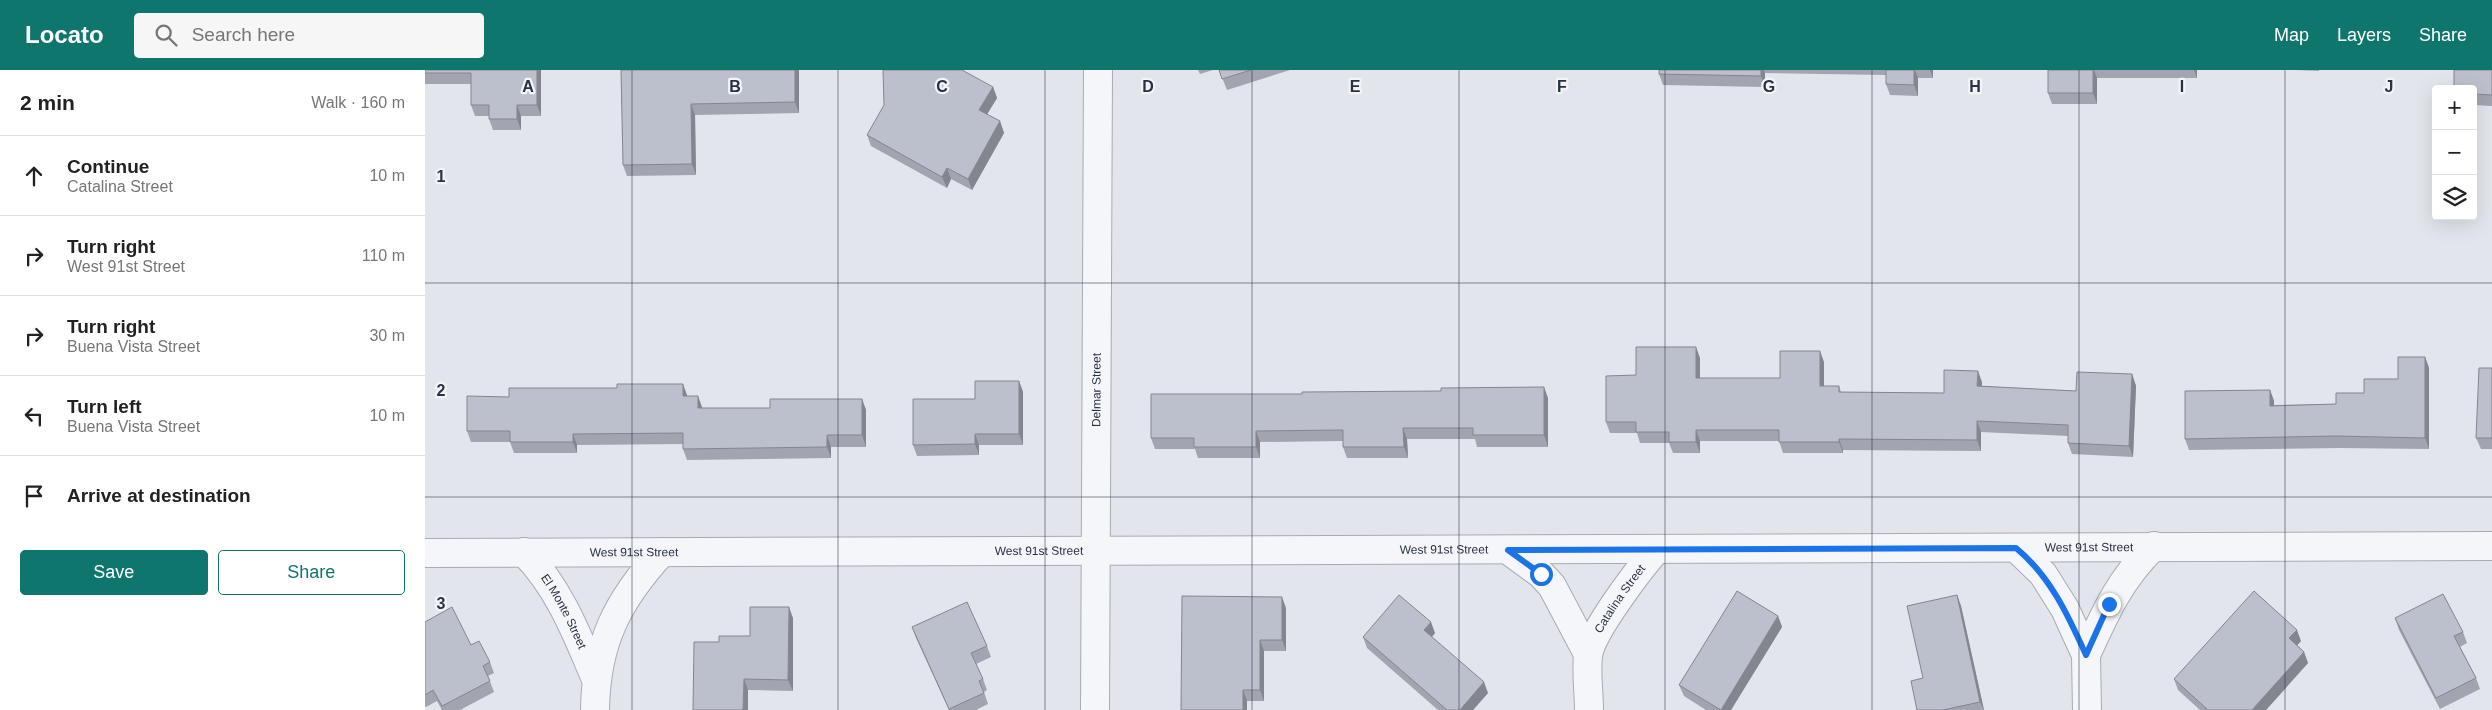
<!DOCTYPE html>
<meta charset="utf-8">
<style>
body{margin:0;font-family:Helvetica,sans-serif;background:#f6f6f6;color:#222}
.controls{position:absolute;right:15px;top:15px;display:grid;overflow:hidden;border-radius:5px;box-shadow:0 5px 20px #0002}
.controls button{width:45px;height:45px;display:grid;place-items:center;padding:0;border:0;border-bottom:1px solid #e0e0e0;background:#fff;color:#222;font:25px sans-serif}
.stop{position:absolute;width:15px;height:15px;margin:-11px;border:4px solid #1a73e8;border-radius:50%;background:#fff}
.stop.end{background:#1a73e8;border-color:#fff;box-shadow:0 1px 5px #0008}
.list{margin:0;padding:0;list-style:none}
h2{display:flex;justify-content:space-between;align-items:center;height:65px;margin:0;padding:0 20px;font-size:21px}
h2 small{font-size:16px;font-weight:400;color:#767676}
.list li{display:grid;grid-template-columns:32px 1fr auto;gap:15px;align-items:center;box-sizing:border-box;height:80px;padding:0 20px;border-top:1px solid #e0e0e0}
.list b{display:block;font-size:19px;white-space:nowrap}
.list p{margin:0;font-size:16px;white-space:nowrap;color:#767676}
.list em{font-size:16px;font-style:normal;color:#767676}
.actions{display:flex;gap:10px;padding:15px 20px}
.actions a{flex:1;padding:11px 0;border:1px solid #0f766e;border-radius:5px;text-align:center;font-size:18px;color:#0f766e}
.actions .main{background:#0f766e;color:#fff}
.icon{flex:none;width:28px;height:28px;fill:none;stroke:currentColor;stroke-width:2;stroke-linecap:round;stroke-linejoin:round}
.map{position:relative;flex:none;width:2067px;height:640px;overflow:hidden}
header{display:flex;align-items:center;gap:30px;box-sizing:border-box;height:70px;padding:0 25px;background:#0f766e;color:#fff}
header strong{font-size:24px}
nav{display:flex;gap:28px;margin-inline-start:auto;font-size:18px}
.search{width:350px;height:45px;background:#f6f6f6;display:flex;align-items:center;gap:12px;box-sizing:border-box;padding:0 18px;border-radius:5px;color:#767676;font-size:19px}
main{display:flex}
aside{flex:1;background:#fff}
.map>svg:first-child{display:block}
</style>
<header>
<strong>Locato</strong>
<div class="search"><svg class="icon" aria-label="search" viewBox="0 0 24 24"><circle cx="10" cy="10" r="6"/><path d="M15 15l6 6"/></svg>Search here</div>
<nav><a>Map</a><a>Layers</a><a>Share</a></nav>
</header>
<main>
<aside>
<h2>2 min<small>Walk · 160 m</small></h2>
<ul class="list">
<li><svg class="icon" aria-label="ahead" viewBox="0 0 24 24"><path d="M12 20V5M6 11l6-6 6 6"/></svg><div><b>Continue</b><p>Catalina Street</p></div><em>10 m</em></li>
<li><svg class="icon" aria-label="right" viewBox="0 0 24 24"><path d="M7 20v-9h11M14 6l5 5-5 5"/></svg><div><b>Turn right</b><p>West 91st Street</p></div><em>110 m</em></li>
<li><svg class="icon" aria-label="right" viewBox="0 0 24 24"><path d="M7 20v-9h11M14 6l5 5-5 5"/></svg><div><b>Turn right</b><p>Buena Vista Street</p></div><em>30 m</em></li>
<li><svg class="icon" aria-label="left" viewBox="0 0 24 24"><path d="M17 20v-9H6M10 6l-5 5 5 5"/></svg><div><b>Turn left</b><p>Buena Vista Street</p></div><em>10 m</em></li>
<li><svg class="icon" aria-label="arrive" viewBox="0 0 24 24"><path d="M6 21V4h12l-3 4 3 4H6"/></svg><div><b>Arrive at destination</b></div></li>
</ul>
<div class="actions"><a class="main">Save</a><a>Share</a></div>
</aside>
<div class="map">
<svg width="2067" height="640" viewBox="0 0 2067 640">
<rect width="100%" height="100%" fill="#e2e5eb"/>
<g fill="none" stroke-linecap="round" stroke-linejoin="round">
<defs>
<g id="street">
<path d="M 1591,478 L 1618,504 L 1640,539 L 1661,585 L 1662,640"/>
<path d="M 1083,480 L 1116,504 L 1127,516 L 1163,584"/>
<path id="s1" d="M 99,482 C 134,518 151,562 170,607"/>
<path id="s2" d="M 0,483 L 2067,476"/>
<path d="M 1661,585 C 1680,543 1695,509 1729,476"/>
<path d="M 170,640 C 171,573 192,531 237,482"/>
<path id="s3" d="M 670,640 L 673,0"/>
<path id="s4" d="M 1164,640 C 1164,622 1161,603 1163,586 C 1166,562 1215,498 1232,479"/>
</g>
</defs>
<use href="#street" stroke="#a7abb6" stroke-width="30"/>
<use href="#street" stroke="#f5f6f9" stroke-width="28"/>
</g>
<path fill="#a2a5af" d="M 0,0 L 116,0 L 116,46 L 96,46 L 96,60 L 68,60 L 64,49 L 64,46 L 50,46 L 46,35 L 46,14 L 0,14 Z
M 196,0 L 374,0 L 374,43 L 270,45 L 271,105 L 202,106 L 198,95 Z
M 773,0 L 788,0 L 775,4 Z
M 794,0 L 865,0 L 802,20 Z
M 1234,0 L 1508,0 L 1508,8 L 1493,8 L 1493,26 L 1465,25 L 1461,14 L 1461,5 L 1340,3 L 1340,17 L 1238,15 L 1234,4 Z
M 1623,0 L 1772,0 L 1772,8 L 1672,8 L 1672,34 L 1627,34 L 1623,23 Z
M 1870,0 L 1894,0 L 1894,1 Z
M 2067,0 L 2067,36 L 2048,35 L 2048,19 Z
M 568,17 L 572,28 L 562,44 L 575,51 L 579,63 L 547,120 L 526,109 L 522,118 L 446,76 L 442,65 Z
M 2000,287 L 2004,298 L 2004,379 L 1915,378 L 1764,380 L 1760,369 L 1845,320 L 1849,331 L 1849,335 L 1911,334 L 1939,323 L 1973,309 Z
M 1275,288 L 1275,308 L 1355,308 L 1399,292 L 1399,316 L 1414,316 L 1416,322 L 1519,323 L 1557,312 L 1557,316 L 1651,321 L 1707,304 L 1711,316 L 1708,387 L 1647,384 L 1643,373 L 1643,366 L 1556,362 L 1556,381 L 1418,380 L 1418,383 L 1358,383 L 1354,371 L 1275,371 L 1275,383 L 1248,383 L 1244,373 L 1215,373 L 1212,363 L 1185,363 L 1181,352 L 1211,305 Z
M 2067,298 L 2067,379 L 2056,379 L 2051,368 Z
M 594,311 L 598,322 L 598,375 L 554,375 L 554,385 L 492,386 L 488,375 L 550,329 Z
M 262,326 L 277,337 L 277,338 L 345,338 L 437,329 L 441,340 L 441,377 L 406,377 L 406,388 L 262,390 L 258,379 L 258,374 L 152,375 L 152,383 L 89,383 L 85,372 L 46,372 L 42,361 Z
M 1123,328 L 1123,377 L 1052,377 L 1050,369 L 982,369 L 983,388 L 922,388 L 918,377 L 918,371 L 835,372 L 835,388 L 773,388 L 770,379 L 730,379 L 726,368 Z
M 1532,525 L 1536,536 L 1559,640 L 1492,640 L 1498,608 Z
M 861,538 L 861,581 L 839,581 L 839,631 L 822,631 L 822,640 L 756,640 Z
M 1353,546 L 1357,557 L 1306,640 L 1281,640 L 1259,626 L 1254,615 Z
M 368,548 L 368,621 L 323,620 L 294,572 L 325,566 Z
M 1970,548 L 2038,562 L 2042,573 L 2035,577 L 2051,608 L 2055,619 L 2015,639 L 1974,560 Z
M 0,552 L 46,575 L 65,592 L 69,603 L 63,606 L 69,622 L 35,640 L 17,640 L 12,631 L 1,637 L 0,636 Z
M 487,557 L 562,576 L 566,587 L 551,594 L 558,609 L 562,620 L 559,622 L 563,634 L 551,640 L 524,640 L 491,568 Z
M 1010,563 L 1007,567 L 1063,623 L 1048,640 L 1013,640 L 942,578 L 938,567 Z
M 1876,571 L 1872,575 L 1879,582 L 1883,593 L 1841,640 L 1775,640 L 1753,620 L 1749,609 Z"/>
<path fill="#84868f" d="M 112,0 L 116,0 L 116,46 L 112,35 Z
M 370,0 L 374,0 L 374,43 L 370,32 Z
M 1336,0 L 1339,0 L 1340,3 L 1340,17 L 1336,6 Z
M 1489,0 L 1490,0 L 1493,8 L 1493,26 L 1489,15 Z
M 1505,0 L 1508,0 L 1508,8 Z
M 1668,0 L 1669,0 L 1672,8 L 1672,34 L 1668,23 Z
M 1769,0 L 1772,0 L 1772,8 Z
M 568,17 L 572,28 L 558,51 L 554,40 Z
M 266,34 L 270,45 L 271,105 L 267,94 Z
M 92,35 L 96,46 L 96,60 L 92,49 Z
M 575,51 L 579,63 L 547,120 L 543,109 Z
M 522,98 L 526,109 L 522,118 L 517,107 Z
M 1271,277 L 1275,288 L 1275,319 L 1271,308 Z
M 1395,281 L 1399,292 L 1399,327 L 1395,316 Z
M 2000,287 L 2004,298 L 2004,379 L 2000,368 Z
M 1553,301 L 1557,312 L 1556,327 L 1552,316 Z
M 1707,304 L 1711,316 L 1708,387 L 1704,376 Z
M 594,311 L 598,322 L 598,375 L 594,364 Z
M 258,314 L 262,325 L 262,337 L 258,326 Z
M 1119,317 L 1123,328 L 1123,377 L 1119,365 Z
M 1845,320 L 1849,331 L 1849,347 L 1845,336 Z
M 273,326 L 277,337 L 277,349 L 273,338 Z
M 437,329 L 441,340 L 441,377 L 437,365 Z
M 1552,351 L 1556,362 L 1556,381 L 1552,370 Z
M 978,358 L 982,369 L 983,388 L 979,377 Z
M 1271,360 L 1275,371 L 1275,383 L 1271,372 Z
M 831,361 L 835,372 L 835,388 L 831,377 Z
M 148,364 L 152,375 L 152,383 L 148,372 Z
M 550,364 L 554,375 L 554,385 L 550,374 Z
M 402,365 L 406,377 L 406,388 L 402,377 Z
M 1414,369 L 1418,380 L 1418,383 L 1414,372 Z
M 1532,525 L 1536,536 L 1559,640 L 1555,632 Z
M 857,527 L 861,538 L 861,581 L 857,570 Z
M 364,537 L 368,548 L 368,621 L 363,610 Z
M 1353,546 L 1357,557 L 1306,640 L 1296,640 Z
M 1006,552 L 1010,563 L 1003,571 L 999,560 Z
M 1872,560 L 1876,571 L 1868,580 L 1864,568 Z
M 835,570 L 839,581 L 839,631 L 835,620 Z
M 1879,582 L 1883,593 L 1841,640 L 1827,640 Z
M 319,609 L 323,620 L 323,640 L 318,640 Z
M 1059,612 L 1063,623 L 1048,640 L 1035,640 Z
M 818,620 L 822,631 L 822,640 L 818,640 Z"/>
<path fill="#bcc0cc" stroke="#84868f" d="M 0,0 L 112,0 L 112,35 L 92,35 L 92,49 L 64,49 L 64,35 L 46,35 L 46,3 L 0,3 Z
M 196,0 L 370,0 L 370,32 L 266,34 L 267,94 L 198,95 Z
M 458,0 L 537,0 L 568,17 L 554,40 L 575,51 L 543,109 L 522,98 L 517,107 L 442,65 L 459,35 Z
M 794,0 L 826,0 L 797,9 Z
M 1234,0 L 1336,0 L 1336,6 L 1234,4 Z
M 1461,0 L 1489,0 L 1489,15 L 1461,14 Z
M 1623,0 L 1668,0 L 1668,23 L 1623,23 Z
M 2029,0 L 2067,0 L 2067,25 L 2048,24 L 2048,19 L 2029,19 Z
M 1211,277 L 1271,277 L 1271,308 L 1355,308 L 1355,281 L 1395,281 L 1395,316 L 1414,316 L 1414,322 L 1519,323 L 1519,300 L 1553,301 L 1552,316 L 1651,321 L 1652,302 L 1707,304 L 1704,376 L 1643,373 L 1643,355 L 1552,351 L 1552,370 L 1414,369 L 1414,372 L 1354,372 L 1354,360 L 1271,360 L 1271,372 L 1244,372 L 1244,362 L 1211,362 L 1211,352 L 1181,352 L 1181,306 L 1211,305 Z
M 1973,287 L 2000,287 L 2000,368 L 1911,366 L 1760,369 L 1760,321 L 1845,320 L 1845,336 L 1911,334 L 1911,323 L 1939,323 L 1939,309 L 1973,309 Z
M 2054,298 L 2067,298 L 2067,368 L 2051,368 Z
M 550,311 L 594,311 L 594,364 L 550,364 L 550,374 L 488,375 L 488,329 L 550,329 Z
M 192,314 L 258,314 L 258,326 L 273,326 L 273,338 L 345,338 L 345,329 L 437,329 L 437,365 L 402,365 L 402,377 L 258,379 L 258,363 L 148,364 L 148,372 L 85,372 L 85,361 L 42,361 L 42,326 L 84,327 L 84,318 L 192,318 Z
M 1119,317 L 1119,365 L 1048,365 L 1048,358 L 978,358 L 979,377 L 918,377 L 918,360 L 831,361 L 831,377 L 769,377 L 769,368 L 726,368 L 726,324 L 877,324 L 877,322 L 1016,321 L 1016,318 Z
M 1312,521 L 1353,546 L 1296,640 L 1254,615 Z
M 1829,521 L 1872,560 L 1864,568 L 1879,582 L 1827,640 L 1783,640 L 1749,609 Z
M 2018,524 L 2038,562 L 2029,566 L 2051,608 L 2011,628 L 1970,548 Z
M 974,525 L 1006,552 L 999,560 L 1059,612 L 1035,640 L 1022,640 L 938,567 Z
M 1532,525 L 1555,632 L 1518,640 L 1492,640 L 1486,611 L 1498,608 L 1482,536 Z
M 757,526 L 857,527 L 857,570 L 835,570 L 835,620 L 818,620 L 818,640 L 756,640 Z
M 542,532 L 562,576 L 546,583 L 558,609 L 554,611 L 559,623 L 524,639 L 487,557 Z
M 27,537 L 46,575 L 54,571 L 65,592 L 58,596 L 65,611 L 17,636 L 8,620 L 0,625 L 0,552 Z
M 325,537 L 364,537 L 363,610 L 319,609 L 318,640 L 268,640 L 269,572 L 294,572 L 294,566 L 325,566 Z"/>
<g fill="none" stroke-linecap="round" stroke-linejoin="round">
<path stroke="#1a73e8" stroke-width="6" d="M 1116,504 L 1083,480 L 1591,478 C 1625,506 1643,545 1661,585 L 1684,534"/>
</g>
<path fill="none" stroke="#293145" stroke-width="1" stroke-opacity="0.55" d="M 207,0 L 207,640M 413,0 L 413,640M 620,0 L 620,640M 827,0 L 827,640M 1034,0 L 1034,640M 1240,0 L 1240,640M 1447,0 L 1447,640M 1654,0 L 1654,640M 1860,0 L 1860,640M 0,213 L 2067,213M 0,427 L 2067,427"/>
<g text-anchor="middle" stroke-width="4.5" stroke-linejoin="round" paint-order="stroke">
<g font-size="12" fill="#293145" stroke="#f2f4f8">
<text dy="4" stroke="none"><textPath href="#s3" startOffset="320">Delmar Street</textPath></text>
<text dy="4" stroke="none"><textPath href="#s2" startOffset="1664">West 91st Street</textPath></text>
<text dy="4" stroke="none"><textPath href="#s2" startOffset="1019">West 91st Street</textPath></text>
<text dy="4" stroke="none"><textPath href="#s2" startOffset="614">West 91st Street</textPath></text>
<text dy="4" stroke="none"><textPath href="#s2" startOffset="209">West 91st Street</textPath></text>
<text dy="4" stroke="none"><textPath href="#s4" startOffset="120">Catalina Street</textPath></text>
<text dy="4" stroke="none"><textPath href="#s1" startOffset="72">El Monte Street</textPath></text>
</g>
</g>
<g font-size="16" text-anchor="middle" font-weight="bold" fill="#293145" stroke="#f2f4f8" stroke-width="4.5" stroke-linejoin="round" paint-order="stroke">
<text x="103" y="22">A</text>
<text x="310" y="22">B</text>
<text x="517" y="22">C</text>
<text x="723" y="22">D</text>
<text x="930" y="22">E</text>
<text x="1137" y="22">F</text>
<text x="1344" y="22">G</text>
<text x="1550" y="22">H</text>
<text x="1757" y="22">I</text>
<text x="1964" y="22">J</text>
<text x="16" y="112">1</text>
<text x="16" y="326">2</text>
<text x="16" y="539">3</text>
</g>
</svg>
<div class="controls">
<button>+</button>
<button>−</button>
<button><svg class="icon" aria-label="layers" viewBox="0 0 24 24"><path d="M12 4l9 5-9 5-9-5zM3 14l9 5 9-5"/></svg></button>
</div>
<div class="stop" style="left:1116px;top:504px"></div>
<div class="stop end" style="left:1684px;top:534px"></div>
</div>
</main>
